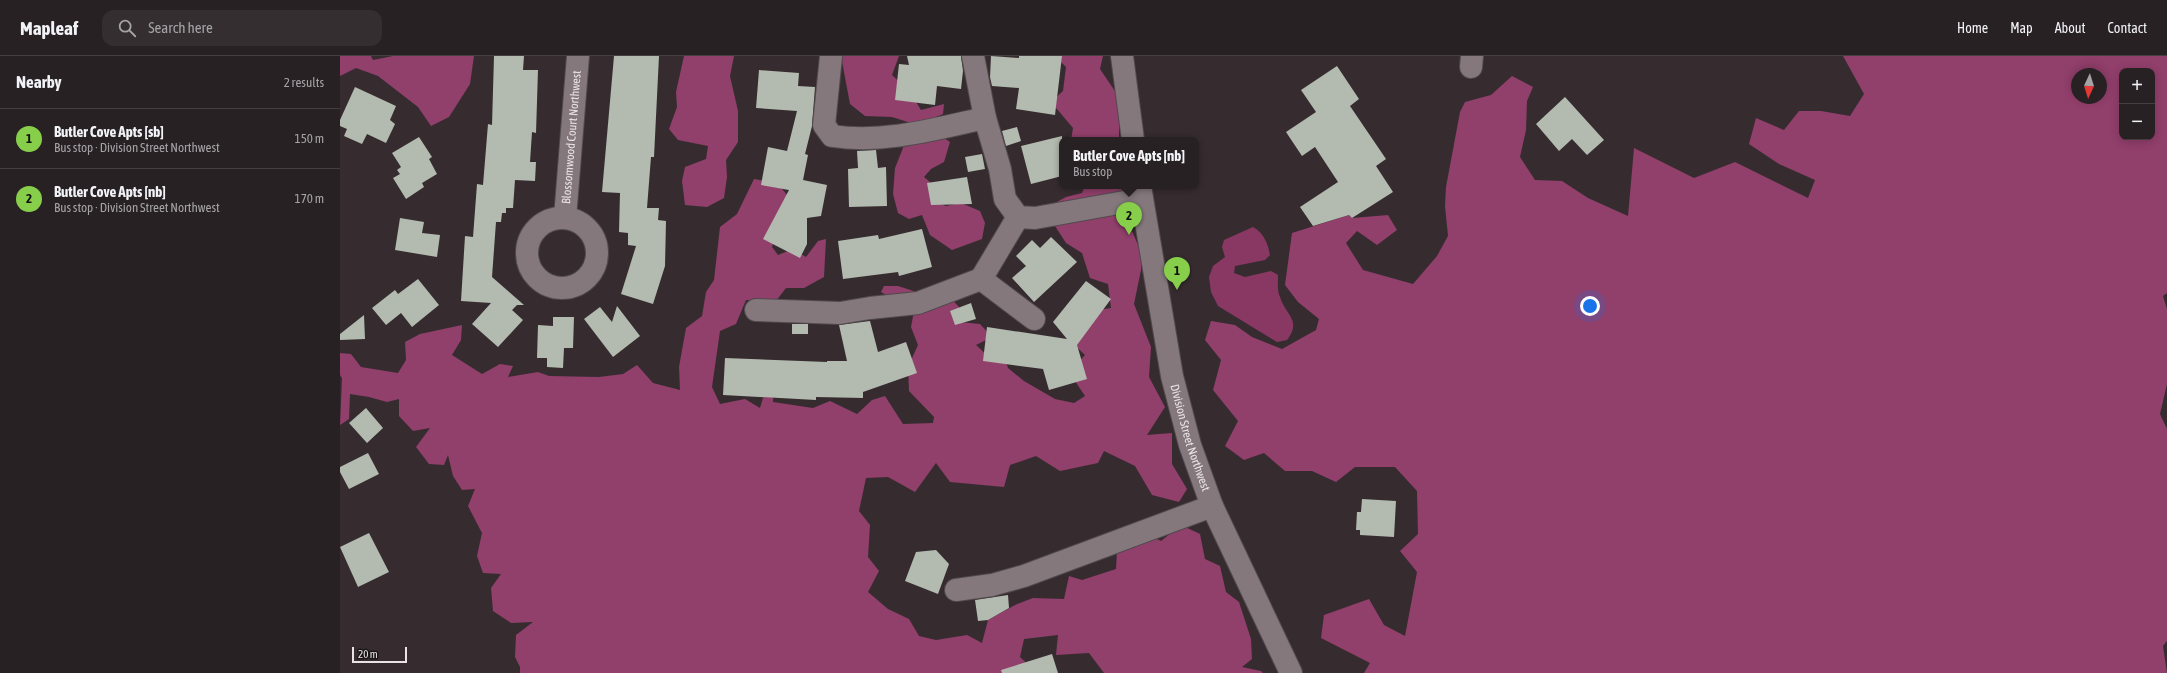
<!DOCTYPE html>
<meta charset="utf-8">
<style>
body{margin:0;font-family:"Asap Condensed",sans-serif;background:#342e31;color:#f1f3f6}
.controls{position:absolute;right:12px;top:12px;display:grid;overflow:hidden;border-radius:8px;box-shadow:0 2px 10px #0003}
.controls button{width:36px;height:36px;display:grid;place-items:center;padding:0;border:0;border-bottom:1px solid #443e41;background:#282124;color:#f1f3f6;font:20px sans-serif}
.compass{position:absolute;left:1731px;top:12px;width:36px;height:36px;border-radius:50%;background:#282124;box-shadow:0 2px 10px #0003;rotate:184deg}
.scale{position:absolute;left:12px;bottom:10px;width:55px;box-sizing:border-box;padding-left:4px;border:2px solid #eae3e6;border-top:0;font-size:11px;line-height:14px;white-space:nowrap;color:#eae3e6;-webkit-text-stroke:3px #1a1618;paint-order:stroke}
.you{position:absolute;left:1250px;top:250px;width:14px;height:14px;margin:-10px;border:3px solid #fff;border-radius:50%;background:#1a73e8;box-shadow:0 0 0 6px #1a73e833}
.badge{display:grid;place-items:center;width:26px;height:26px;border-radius:50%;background:#87cf4b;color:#111;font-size:13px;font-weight:700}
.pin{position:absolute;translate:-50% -33px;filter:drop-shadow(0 1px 2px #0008)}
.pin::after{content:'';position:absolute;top:21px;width:14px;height:12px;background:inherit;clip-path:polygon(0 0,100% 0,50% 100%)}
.popup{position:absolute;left:719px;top:81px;width:140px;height:52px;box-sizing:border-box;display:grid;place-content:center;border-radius:8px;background:#282124;filter:drop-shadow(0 1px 3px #0005);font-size:13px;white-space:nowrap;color:#a5a3a6}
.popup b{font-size:15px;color:#f1f3f6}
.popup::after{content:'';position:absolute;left:50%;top:100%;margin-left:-8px;border:8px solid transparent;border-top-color:#282124}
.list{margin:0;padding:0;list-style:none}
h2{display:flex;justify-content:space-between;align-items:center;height:52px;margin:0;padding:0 16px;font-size:17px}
h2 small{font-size:13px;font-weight:400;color:#a5a3a6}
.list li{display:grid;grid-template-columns:26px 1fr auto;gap:12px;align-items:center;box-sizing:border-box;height:60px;padding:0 16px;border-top:1px solid #443e41}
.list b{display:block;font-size:15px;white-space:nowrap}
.list p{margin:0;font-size:13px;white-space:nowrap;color:#a5a3a6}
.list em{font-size:13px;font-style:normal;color:#a5a3a6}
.icon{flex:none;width:22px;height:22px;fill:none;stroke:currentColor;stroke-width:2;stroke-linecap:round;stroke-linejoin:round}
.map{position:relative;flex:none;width:1827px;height:617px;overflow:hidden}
header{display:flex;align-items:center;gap:24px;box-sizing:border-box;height:56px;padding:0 20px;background:#282124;border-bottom:1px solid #443e41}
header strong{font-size:19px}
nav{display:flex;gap:22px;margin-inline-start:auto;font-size:14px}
.search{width:280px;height:36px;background:#342e31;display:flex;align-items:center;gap:10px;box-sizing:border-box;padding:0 14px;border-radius:12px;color:#a5a3a6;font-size:15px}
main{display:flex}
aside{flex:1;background:#282124}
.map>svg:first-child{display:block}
</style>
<header>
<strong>Mapleaf</strong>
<div class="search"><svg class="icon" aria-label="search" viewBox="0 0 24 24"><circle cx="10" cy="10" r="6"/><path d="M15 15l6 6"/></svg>Search here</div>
<nav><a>Home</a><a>Map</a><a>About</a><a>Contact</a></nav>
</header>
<main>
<aside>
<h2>Nearby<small>2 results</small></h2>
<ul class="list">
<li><span class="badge">1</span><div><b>Butler Cove Apts [sb]</b><p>Bus stop · Division Street Northwest</p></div><em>150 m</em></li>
<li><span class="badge">2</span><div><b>Butler Cove Apts [nb]</b><p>Bus stop · Division Street Northwest</p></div><em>170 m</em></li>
</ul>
</aside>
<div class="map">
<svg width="1827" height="617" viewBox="0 0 1827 617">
<rect width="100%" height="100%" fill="#362c30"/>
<path fill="#913f6b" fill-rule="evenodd" d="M 0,0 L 31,0 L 33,4 L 53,0 L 134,0 L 130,28 L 109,61 L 91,70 L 78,51 L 38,20 L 16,12 L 0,20 Z
M 344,0 L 394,0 L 390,20 L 398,55 L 398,86 L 386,104 L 387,121 L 384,142 L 367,151 L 345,149 L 342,125 L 345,111 L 366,103 L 368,90 L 338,84 L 329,73 L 337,51 L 336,36 Z
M 501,0 L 559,0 L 552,19 L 570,36 L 581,54 L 604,48 L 603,58 L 582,67 L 610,86 L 604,106 L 591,113 L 584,121 L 603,137 L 599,147 L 606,150 L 621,147 L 640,155 L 645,167 L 642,183 L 612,194 L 590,179 L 582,159 L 569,163 L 558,157 L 553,138 L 555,112 L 563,92 L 556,70 L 571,67 L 552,61 L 525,60 L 510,48 Z
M 715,0 L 763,0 L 760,13 L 779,41 L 779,84 L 731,84 L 733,72 L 711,46 L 723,35 L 726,11 Z
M 1503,0 L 1827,0 L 1827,237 L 1823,240 L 1827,253 L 1827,328 L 1820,358 L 1827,373 L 1827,585 L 1823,590 L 1827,617 L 1024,617 L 1030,607 L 981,582 L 984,559 L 1029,543 L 1044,569 L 1065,580 L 1077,516 L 1060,495 L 1078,478 L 1077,435 L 1055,411 L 1015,411 L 996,426 L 972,415 L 945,415 L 924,397 L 904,404 L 885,390 L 898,365 L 873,334 L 881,304 L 865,284 L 871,265 L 895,269 L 912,281 L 942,293 L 976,274 L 979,263 L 958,246 L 945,229 L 952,177 L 1009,159 L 1012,162 L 1048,159 L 1057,174 L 1037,189 L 1017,175 L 1006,187 L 1023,214 L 1073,228 L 1097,200 L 1108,180 L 1105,150 L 1106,131 L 1120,56 L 1125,46 L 1151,39 L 1172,20 L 1193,31 L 1187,45 L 1186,74 L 1180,101 L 1195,124 L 1222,125 L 1248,142 L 1288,160 L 1294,92 L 1354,122 L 1395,106 L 1468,142 L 1475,124 L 1439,108 L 1409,88 L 1416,62 L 1444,74 L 1459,55 L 1481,55 L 1510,60 L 1524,38 ZM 1782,15 L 1812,15 L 1812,81 L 1782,81 ZM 1737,18 L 1761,18 L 1761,42 L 1737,42 Z
M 414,123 L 437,127 L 448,140 L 432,191 L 438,199 L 453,193 L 466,201 L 478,185 L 486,183 L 484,221 L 464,232 L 446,232 L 436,245 L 406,244 L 396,268 L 380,275 L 372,331 L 380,348 L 405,343 L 420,352 L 428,325 L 434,326 L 433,346 L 473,352 L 490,345 L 517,358 L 532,344 L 545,340 L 563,368 L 593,367 L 594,361 L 569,335 L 568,311 L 578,289 L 571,271 L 574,255 L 541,236 L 544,230 L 558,230 L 589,240 L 603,234 L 619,251 L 620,266 L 640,268 L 652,281 L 636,289 L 648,300 L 664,300 L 668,312 L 684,325 L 715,343 L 734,347 L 745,340 L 735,325 L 733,312 L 745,299 L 729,284 L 752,255 L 771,252 L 768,228 L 750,222 L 742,197 L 726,187 L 715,170 L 713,148 L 726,141 L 742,137 L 745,130 L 787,130 L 792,154 L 789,168 L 801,196 L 801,214 L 794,248 L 811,291 L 809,321 L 825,351 L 807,379 L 832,377 L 832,408 L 847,433 L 839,446 L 812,439 L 795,410 L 764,395 L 758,407 L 720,415 L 696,400 L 670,409 L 664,431 L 610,426 L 596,407 L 575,436 L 548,421 L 526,422 L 519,455 L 530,469 L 528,501 L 539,515 L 528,536 L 548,553 L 569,563 L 579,580 L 596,584 L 627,579 L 642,587 L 648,564 L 675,549 L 693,542 L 724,543 L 729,520 L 742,524 L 776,513 L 777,495 L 805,477 L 821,485 L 841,469 L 860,478 L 865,503 L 880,510 L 886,536 L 899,546 L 911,583 L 912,603 L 902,611 L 921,615 L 923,617 L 764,617 L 749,597 L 716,599 L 718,579 L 684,583 L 680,601 L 697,617 L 180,617 L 180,611 L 175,601 L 176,579 L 193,566 L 171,567 L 153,555 L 151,532 L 161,518 L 143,517 L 137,500 L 142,477 L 128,450 L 135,433 L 122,434 L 113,420 L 108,399 L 104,409 L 89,408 L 76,391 L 90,372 L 73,375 L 59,360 L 59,343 L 47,346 L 29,341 L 10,338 L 9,363 L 0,369 L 2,322 L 0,319 L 0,297 L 11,298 L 21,311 L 58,317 L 66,304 L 65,286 L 80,278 L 122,269 L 121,284 L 112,299 L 142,318 L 160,308 L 173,310 L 168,321 L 198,316 L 209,320 L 259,321 L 283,318 L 297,309 L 313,327 L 340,334 L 339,311 L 346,272 L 362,260 L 366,236 L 374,224 L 380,171 L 397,158 Z"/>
<path fill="#893864" d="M 913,171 C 924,177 928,188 930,199 L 925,204 L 895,210 L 894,217 L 905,221 L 931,215 L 938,219 C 938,226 937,235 940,241 C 946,260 962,264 947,284 L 937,286 L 878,250 L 871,236 L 869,221 L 873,210 L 885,201 L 882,191 L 884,184 Z"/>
<path fill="#b3baaf" d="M 154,0 L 184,0 L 183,14 L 198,14 L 196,77 L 192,76 L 190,106 L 196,106 L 195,125 L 175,124 L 173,152 L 166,152 L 166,157 L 162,157 L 161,166 L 156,166 L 152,221 L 184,249 L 177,249 L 172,254 L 183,264 L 158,291 L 132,268 L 151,247 L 121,245 L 125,180 L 133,181 L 137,128 L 143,129 L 148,68 L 152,69 Z
M 274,0 L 319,0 L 314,101 L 311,101 L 307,152 L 319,152 L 318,164 L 326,165 L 325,210 L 313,248 L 281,238 L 296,190 L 288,189 L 288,177 L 279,176 L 280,137 L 262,136 Z
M 567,0 L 621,0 L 623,15 L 621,33 L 597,30 L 595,49 L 555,44 L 559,8 L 569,9 Z
M 651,0 L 679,2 L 679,0 L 722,0 L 715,59 L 676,53 L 679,32 L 652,30 L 650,21 Z
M 997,10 L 1019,43 L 1010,50 L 1046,103 L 1036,110 L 1053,136 L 1012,162 L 1009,159 L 973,170 L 960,151 L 998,126 L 975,91 L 962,100 L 946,76 L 976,56 L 961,34 Z
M 419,14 L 459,17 L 458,30 L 475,31 L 472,70 L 465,98 L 468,99 L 463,124 L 487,129 L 481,160 L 467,162 L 467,188 L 460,202 L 423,183 L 449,134 L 421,129 L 428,91 L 447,95 L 457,55 L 416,52 Z
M 15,31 L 56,50 L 50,64 L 55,68 L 46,87 L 27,78 L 22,88 L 4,80 L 7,73 L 0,70 L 0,64 Z
M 1225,41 L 1264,84 L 1247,99 L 1232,83 L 1219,95 L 1196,68 Z
M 677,71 L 681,85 L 666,90 L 662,75 Z
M 722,80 L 722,120 L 691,128 L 681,90 Z
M 79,81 L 92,101 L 89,103 L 97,118 L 82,127 L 84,131 L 66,143 L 53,122 L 60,118 L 57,114 L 61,111 L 52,97 Z
M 536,94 L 538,112 L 546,111 L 547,150 L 509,151 L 508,113 L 518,112 L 517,95 Z
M 642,98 L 645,113 L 628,116 L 625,101 Z
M 627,121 L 632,148 L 591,149 L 587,127 Z
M 60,162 L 84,166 L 82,177 L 100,179 L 97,201 L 55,194 Z
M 582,173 L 592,211 L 559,220 L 558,216 L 503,223 L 498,185 L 538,179 L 539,183 Z
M 711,181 L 737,206 L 694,246 L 672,222 L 686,210 L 676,200 L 692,184 L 700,192 Z
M 78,223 L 99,249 L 72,271 L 61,257 L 46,269 L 32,252 L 55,234 L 58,238 Z
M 746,225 L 771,243 L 737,289 L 747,323 L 709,334 L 703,313 L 643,305 L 647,271 L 727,283 L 713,266 Z
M 631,247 L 636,263 L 615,269 L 610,255 Z
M 277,250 L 300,280 L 273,301 L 244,263 L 260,251 L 272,266 Z
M 24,259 L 25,283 L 0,284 L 0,278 Z
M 213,261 L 234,261 L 233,292 L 224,292 L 223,312 L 207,311 L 207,302 L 197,302 L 198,269 L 213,270 Z
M 530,265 L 538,296 L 566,286 L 577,317 L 523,336 L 523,342 L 476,341 L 476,344 L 383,339 L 385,302 L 487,306 L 487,305 L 507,305 L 499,269 Z
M 452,268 L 468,268 L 468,278 L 452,278 Z
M 26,352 L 43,372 L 27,387 L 9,367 Z
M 28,397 L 39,418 L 9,433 L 0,416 L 0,411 Z
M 1022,443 L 1056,445 L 1054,481 L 1020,479 L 1020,474 L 1016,474 L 1017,456 L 1021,456 Z
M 29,477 L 49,516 L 18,531 L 0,491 Z
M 596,494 L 609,508 L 598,538 L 565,525 L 576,496 Z
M 668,539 L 669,552 L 648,564 L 638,565 L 635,544 Z
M 712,598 L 718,617 L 662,617 L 661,614 Z"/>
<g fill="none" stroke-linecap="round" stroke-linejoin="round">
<defs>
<g id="minor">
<path d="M 491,0 L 484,69 L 492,80 C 543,88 595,73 645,62"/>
<path d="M 633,0 L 645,62 L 660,113 L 665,143 L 678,161 L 695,162 L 801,143"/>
<path d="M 782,0 L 793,84"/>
<path d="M 1131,11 L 1132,0"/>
<path id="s1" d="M 800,130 L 832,320 L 850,389 L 872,450 L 951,617"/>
<path id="s2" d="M 225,162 L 238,0"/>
<circle cx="222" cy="197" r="35"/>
<path d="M 641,223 L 678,161"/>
<path d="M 416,254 L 500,257 L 530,252 L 578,247 L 641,223 L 694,263"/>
<path d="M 616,534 L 652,529 L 684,520 L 872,450"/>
</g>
</defs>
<use href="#minor" stroke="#524a4e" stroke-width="24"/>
<use href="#minor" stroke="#84787d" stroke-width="22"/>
</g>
<g text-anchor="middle" stroke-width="4" stroke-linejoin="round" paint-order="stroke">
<g font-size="12" fill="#eae3e6" stroke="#1a1618">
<text dy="4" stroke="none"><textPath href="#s2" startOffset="81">Blossomwood Court Northwest</textPath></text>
<text dy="4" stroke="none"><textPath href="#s1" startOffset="257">Division Street Northwest</textPath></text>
</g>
</g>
</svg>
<div class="controls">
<button>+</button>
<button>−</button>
</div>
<svg class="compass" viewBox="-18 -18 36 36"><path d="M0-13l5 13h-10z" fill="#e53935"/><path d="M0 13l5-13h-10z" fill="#a5a3a6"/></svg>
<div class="scale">20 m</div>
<div class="you"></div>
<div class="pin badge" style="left:837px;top:234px">1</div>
<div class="pin badge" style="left:789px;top:179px">2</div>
<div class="popup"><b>Butler Cove Apts [nb]</b>Bus stop</div>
</div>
</main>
